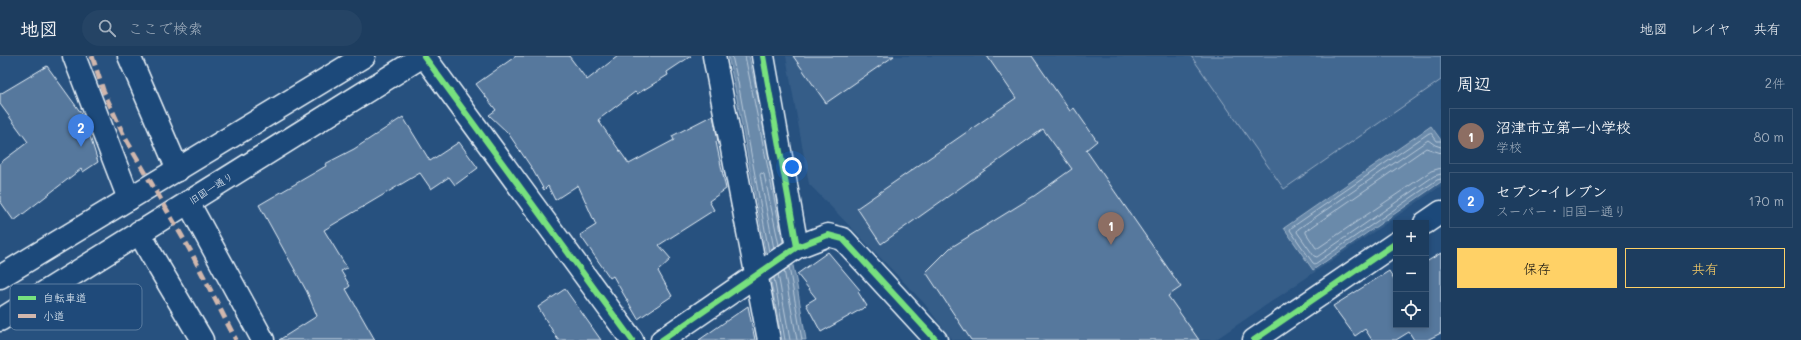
<!DOCTYPE html>
<html lang="ja">
<meta charset="utf-8">
<style>
body{margin:0;font-family:Mali,"Klee One",sans-serif;background:#254465;color:#f1f3f6}
.controls{position:absolute;right:12px;bottom:12px;display:grid;overflow:hidden;border-radius:0px;box-shadow:0 2px 6px #0003}
.controls button{width:36px;height:36px;display:grid;place-items:center;padding:0;border:0;border-bottom:1px solid #3b5674;background:#1d3d5f;color:#f1f3f6;font:20px sans-serif}
.you{position:absolute;left:792px;top:111px;width:14px;height:14px;margin:-10px;border:3px solid #fff;border-radius:50%;background:#1a73e8;box-shadow:0 0 0 6px #1a73e833}
.badge{display:grid;place-items:center;width:26px;height:26px;border-radius:50%;background:#ffd166;color:#fff;font-size:13px;font-weight:700}
.pin{position:absolute;translate:-50% -33px;filter:drop-shadow(0 1px 2px #0008)}
.pin::after{content:'';position:absolute;top:21px;width:14px;height:12px;background:inherit;clip-path:polygon(0 0,100% 0,50% 100%)}
.list{margin:0;padding:0;list-style:none}
h2{display:flex;justify-content:space-between;align-items:center;height:52px;margin:0;padding:0 16px;font-size:17px}
h2 small{font-size:13px;font-weight:400;color:#a0aebd}
.list li{display:grid;grid-template-columns:26px 1fr auto;gap:12px;align-items:center;box-sizing:border-box;height:56px;margin:0 8px 8px;padding:0 8px;border:1px solid #3b5674;border-radius:0px}
.list b{display:block;font-size:15px;white-space:nowrap}
.list p{margin:0;font-size:13px;white-space:nowrap;color:#a0aebd}
.list em{font-size:13px;font-style:normal;color:#a0aebd}
.actions{display:flex;gap:8px;padding:12px 16px}
.actions a{flex:1;padding:9px 0;border:1px solid #ffd166;border-radius:0px;text-align:center;font-size:14px;color:#ffd166}
.actions .main{background:#ffd166;color:#111}
.icon{flex:none;width:22px;height:22px;fill:none;stroke:currentColor;stroke-width:2;stroke-linecap:round;stroke-linejoin:round}
.map{position:relative;flex:none;width:1441px;height:284px;overflow:hidden}
header{display:flex;align-items:center;gap:24px;box-sizing:border-box;height:56px;padding:0 20px;background:#1d3d5f;border-bottom:1px solid #3b5674}
header strong{font-size:19px}
nav{display:flex;gap:22px;margin-inline-start:auto;font-size:14px}
.search{width:280px;height:36px;background:#254465;display:flex;align-items:center;gap:10px;box-sizing:border-box;padding:0 14px;border-radius:22px;color:#a0aebd;font-size:15px}
main{display:flex}
aside{flex:1;background:#1d3d5f}
.map>svg:first-child{display:block}
</style>
<header>
<strong>地図</strong>
<div class="search"><svg class="icon" aria-label="search" viewBox="0 0 24 24"><circle cx="10" cy="10" r="6"/><path d="M15 15l6 6"/></svg>ここで検索</div>
<nav><a>地図</a><a>レイヤ</a><a>共有</a></nav>
</header>
<main>
<div class="map">
<svg width="1441" height="284" viewBox="0 0 1441 284">
<rect width="100%" height="100%" fill="#27517f"/>
<filter id="ink" filterUnits="userSpaceOnUse"><feTurbulence type="fractalNoise" baseFrequency=".025" numOctaves="2"/><feDisplacementMap in="SourceGraphic" scale="8" xChannelSelector="R" yChannelSelector="G"/><feConvolveMatrix kernelMatrix="1 2 1 2 8 2 1 2 1" color-interpolation-filters="sRGB"/></filter>
<g filter="url(#ink)">
<path fill="#355d88" d="M 786,0 L 1441,0 L 1441,130 L 1215,284 L 952,284 L 924,247 L 809,128 Z"/>
<path fill="#436891" stroke="#96acc4" d="M 1191,0 L 1441,0 L 1441,24 L 1284,133 Z"/>
<path fill="#6b8aaa" stroke="#9db3c9" d="M 728,0 L 749,0 L 796,224 L 806,284 L 782,284 L 734,27 Z
M 1431,70 L 1441,84 L 1441,126 L 1313,214 L 1284,172 Z"/>
<g fill="none" stroke-linecap="round" stroke-linejoin="round">
<path stroke="#b6c8d9" stroke-width="1" d="M 732,0 L 738,26 L 769,196
M 745,0 L 783,186
M 1441,85 L 1437,85 L 1431,77 L 1429,77 L 1291,172 L 1290,174 L 1313,207 L 1315,208 L 1437,124 L 1441,123
M 1441,91 L 1435,89 L 1428,84 L 1298,173 L 1297,176 L 1314,200 L 1317,201 L 1434,120 L 1441,118
M 1441,97 L 1426,92 L 1306,175 L 1306,177 L 1316,192 L 1318,192 L 1431,115 L 1441,112
M 774,193 L 760,119 L 761,117 L 764,118 L 779,189
M 789,211 L 802,284
M 784,214 L 797,284
M 778,218 L 790,284
M 774,222 L 785,284"/>
</g>
<path fill="#57789d" stroke="#e8f1f8" d="M 516,0 L 569,0 L 587,24 L 618,0 L 691,0 L 667,16 L 668,19 L 637,38 L 635,36 L 598,64 L 629,108 L 674,84 L 672,80 L 713,59 L 718,85 L 716,86 L 726,133 L 709,145 L 714,154 L 659,189 L 671,203 L 658,215 L 672,240 L 638,263 L 613,220 L 610,222 L 580,179 L 596,169 L 578,129 L 555,144 L 548,130 L 544,134 L 531,111 L 508,77 L 489,59 L 496,54 L 476,28 Z
M 793,0 L 894,0 L 826,47 Z
M 987,0 L 1032,0 L 1070,55 L 1074,52 L 1097,85 L 1086,94 L 1181,231 L 1168,240 L 1199,284 L 971,284 L 926,216 L 950,192 L 1034,140 L 1072,113 L 1043,73 L 881,188 L 857,152 L 1016,42 Z
M 47,10 L 84,61 L 98,106 L 83,116 L 81,113 L 14,165 L 0,145 L 0,107 L 28,86 L 0,48 L 0,38 Z
M 403,61 L 430,105 L 459,86 L 478,112 L 455,129 L 449,121 L 431,133 L 420,117 L 324,174 L 347,212 L 341,215 L 350,230 L 346,233 L 375,284 L 279,284 L 317,260 L 307,236 L 259,149 L 326,110 L 325,108 L 354,93 Z
M 828,196 L 860,234 L 858,236 L 867,250 L 821,276 L 806,248 L 816,242 L 797,218 Z
M 1441,197 L 1441,277 L 1427,284 L 1414,284 L 1409,276 L 1396,284 L 1372,284 L 1365,273 L 1355,280 L 1333,250 L 1389,215 L 1394,223 L 1396,222 L 1396,269 L 1426,269 L 1426,206 Z
M 565,233 L 601,284 L 558,284 L 538,251 Z
M 748,250 L 755,284 L 699,284 Z"/>
<g fill="none" stroke-linecap="round" stroke-linejoin="round">
<defs>
<path id="minor" d="M 74,0 L 129,143
M 129,0 L 178,114
M 424,0 L 632,284
M 714,0 L 769,284
M 763,0 L 797,191
M 188,146 L 263,284
M 1425,167 L 1441,156
M 139,176 L 151,198 L 202,284
M 662,284 L 797,191 L 828,179 L 843,183 L 936,284
M 1254,284 L 1396,187"/>
<path id="secondary" d="M 0,221 L 364,0
M 0,264 L 423,0"/>
</defs>
<use href="#minor" stroke="#e8f1f8" stroke-width="25"/>
<use href="#secondary" stroke="#e8f1f8" stroke-width="25"/>
<use href="#minor" stroke="#1f4a7a" stroke-width="22"/>
<use href="#secondary" stroke="#1f4a7a" stroke-width="22"/>
<path stroke="#d1b7ad" stroke-width="5" stroke-dasharray="10 5" stroke-linecap="butt" d="M 92,0 L 103,34 L 124,80 L 190,194 L 236,284"/>
<defs>
<path id="cycleway" d="M 424,0 L 632,284
M 763,0 L 797,191
M 662,284 L 797,191 L 828,179 L 843,183 L 936,284
M 1254,284 L 1396,187"/>
</defs>
<use href="#cycleway" stroke="#1f4a7a" stroke-width="8"/>
<use href="#cycleway" stroke="#77e17e" stroke-width="6"/>
</g>
</g>
<g text-anchor="middle" stroke-width="3" stroke-linejoin="round" paint-order="stroke">
<g font-size="10" fill="#e8f1f8" stroke="#1f4a7a">
<text transform="translate(211 132) rotate(-32)" y="4">旧国一通り</text>
</g>
</g>
<rect x="10" y="228" width="132" height="46" rx="6" fill="#1f4a7a" stroke="#5b7ca0" stroke-width="1"/>
<rect x="18" y="240" width="18" height="4" fill="#77e17e"/>
<rect x="18" y="258" width="18" height="4" fill="#d1b7ad"/>
<g font-size="11" fill="#e8f1f8">
<text x="43" y="246">自転車道</text>
<text x="43" y="264">小道</text>
</g>
</svg>
<div class="controls">
<button>+</button>
<button>−</button>
<button><svg class="icon" aria-label="locate" viewBox="0 0 24 24"><circle cx="12" cy="12" r="6"/><path d="M12 2v4M12 18v4M2 12h4M18 12h4"/></svg></button>
</div>
<div class="you"></div>
<div class="pin badge" style="left:1111px;top:189px;background:#8d6e63">1</div>
<div class="pin badge" style="left:81px;top:91px;background:#3f7fe0">2</div>
</div>
<aside>
<h2>周辺<small>2件</small></h2>
<ul class="list">
<li><span class="badge" style="background:#8d6e63">1</span><div><b>沼津市立第一小学校</b><p>学校</p></div><em>80 m</em></li>
<li><span class="badge" style="background:#3f7fe0">2</span><div><b>セブン-イレブン</b><p>スーパー · 旧国一通り</p></div><em>170 m</em></li>
</ul>
<div class="actions"><a class="main">保存</a><a>共有</a></div>
</aside>
</main>
